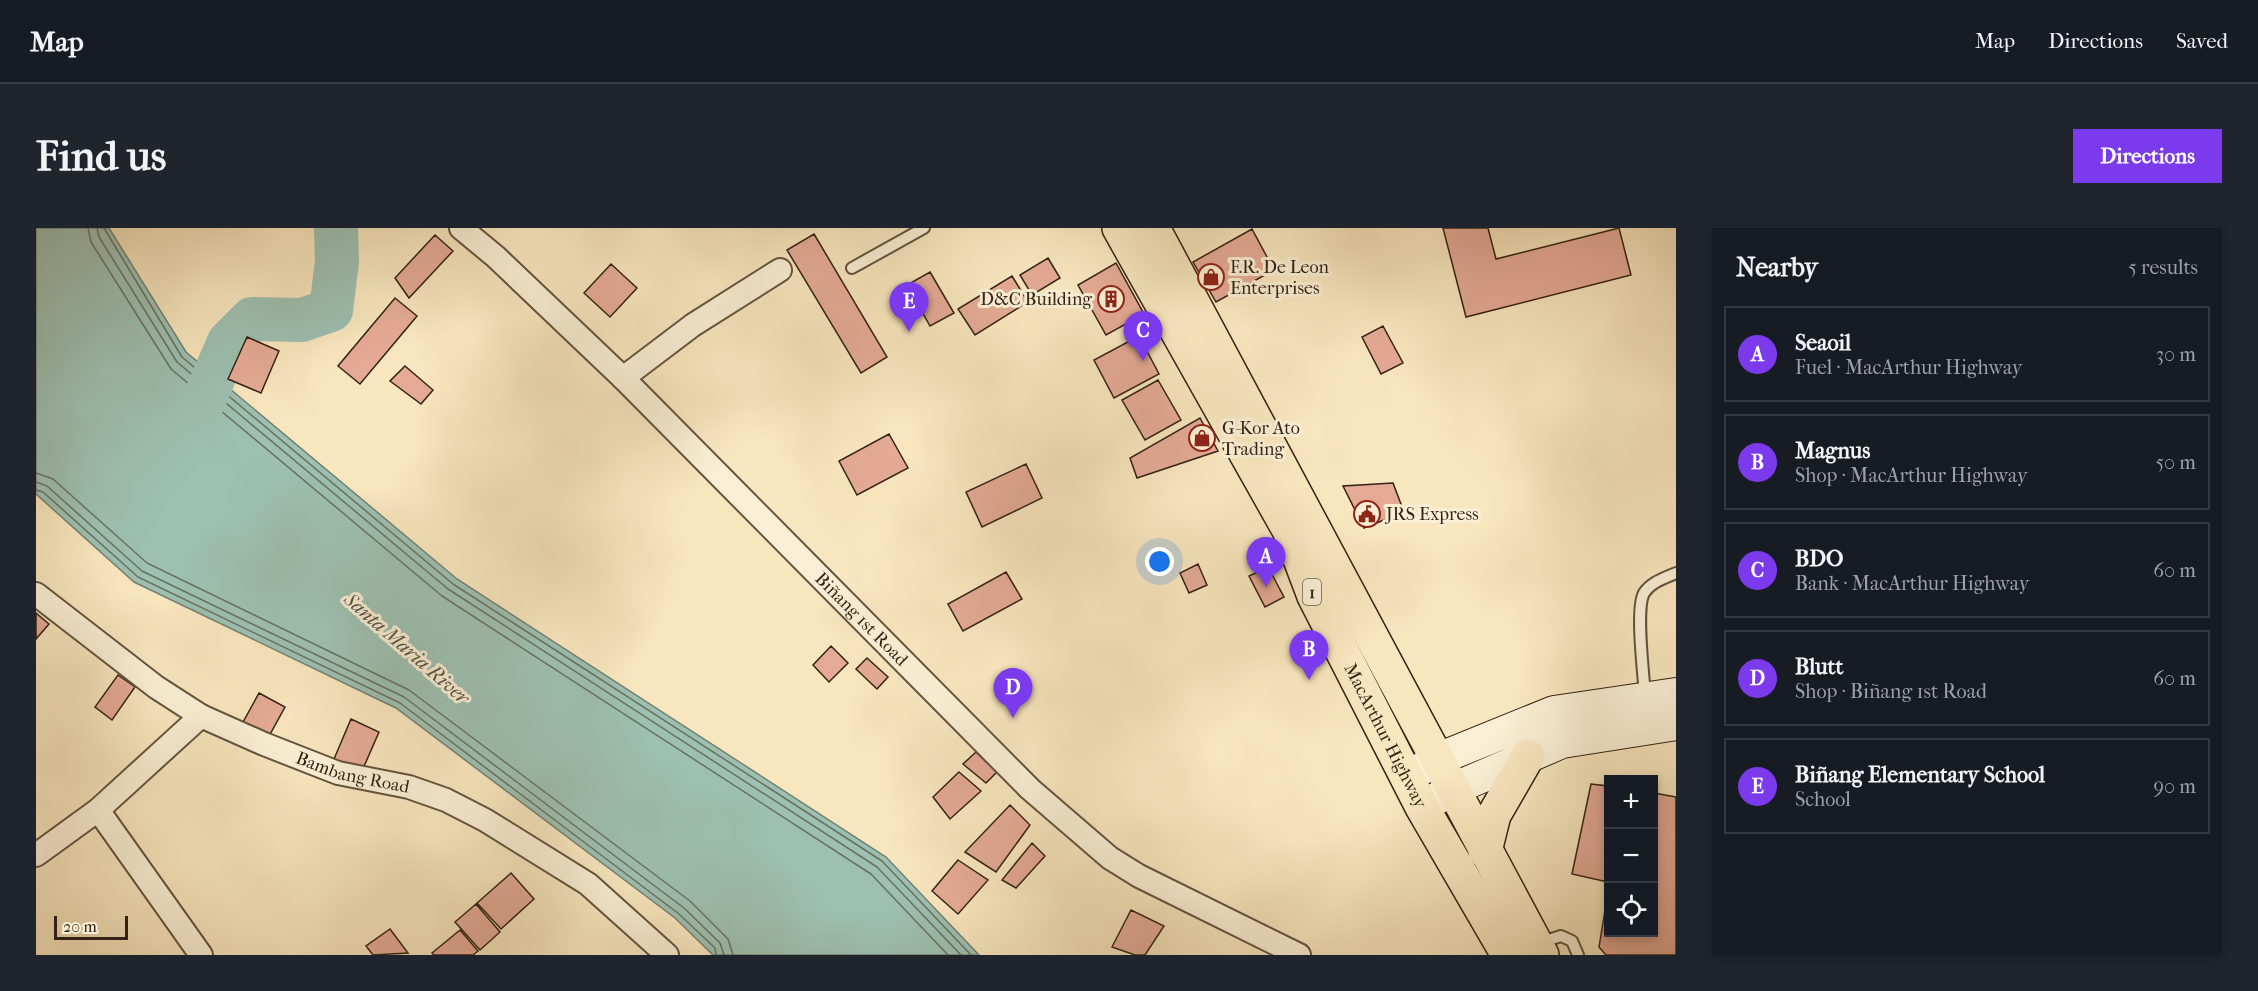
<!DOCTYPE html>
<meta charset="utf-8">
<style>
body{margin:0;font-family:"IM FELL French Canon",serif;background:#20242c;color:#f1f3f6}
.controls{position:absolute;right:18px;bottom:18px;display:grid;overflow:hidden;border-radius:0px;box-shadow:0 3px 9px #0003}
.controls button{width:54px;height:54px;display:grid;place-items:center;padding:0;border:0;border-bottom:2px solid #363941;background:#171b24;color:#f1f3f6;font:30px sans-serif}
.scale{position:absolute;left:18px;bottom:15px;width:74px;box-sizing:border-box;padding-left:6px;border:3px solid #332215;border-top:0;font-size:16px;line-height:21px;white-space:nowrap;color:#332215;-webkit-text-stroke:4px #faefd5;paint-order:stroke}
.you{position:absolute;left:1124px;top:334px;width:21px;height:21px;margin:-15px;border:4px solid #fff;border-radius:50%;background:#1a73e8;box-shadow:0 0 0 9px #1a73e833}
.badge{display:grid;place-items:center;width:39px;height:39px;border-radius:50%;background:#7c3aed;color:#fff;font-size:20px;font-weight:700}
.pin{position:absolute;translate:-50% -50px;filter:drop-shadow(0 2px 3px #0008)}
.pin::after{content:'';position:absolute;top:32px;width:21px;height:18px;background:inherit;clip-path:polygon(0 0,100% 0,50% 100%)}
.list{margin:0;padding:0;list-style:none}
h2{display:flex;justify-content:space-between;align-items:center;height:78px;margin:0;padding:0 24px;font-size:26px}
h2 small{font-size:20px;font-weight:400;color:#9ea1a6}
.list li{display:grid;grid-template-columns:39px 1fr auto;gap:18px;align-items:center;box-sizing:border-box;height:96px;margin:0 12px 12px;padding:0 12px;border:2px solid #363941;border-radius:0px}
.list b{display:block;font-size:22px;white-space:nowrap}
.list p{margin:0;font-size:20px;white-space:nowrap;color:#9ea1a6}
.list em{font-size:20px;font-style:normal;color:#9ea1a6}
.icon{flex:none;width:33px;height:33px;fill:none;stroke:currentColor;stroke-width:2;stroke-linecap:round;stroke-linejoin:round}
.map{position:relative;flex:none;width:1640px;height:727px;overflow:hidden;border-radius:0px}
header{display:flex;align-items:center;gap:36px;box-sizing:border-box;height:84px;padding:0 30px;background:#171b24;border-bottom:2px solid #363941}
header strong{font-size:28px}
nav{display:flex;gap:33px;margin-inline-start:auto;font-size:21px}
.intro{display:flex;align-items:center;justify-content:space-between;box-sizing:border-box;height:144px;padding:0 36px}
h1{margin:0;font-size:42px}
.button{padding:15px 27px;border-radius:0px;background:#7c3aed;color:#fff;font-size:21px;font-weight:700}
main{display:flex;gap:36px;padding:0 36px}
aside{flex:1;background:#171b24;border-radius:0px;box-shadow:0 3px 9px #0003}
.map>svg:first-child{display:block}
</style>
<header>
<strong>Map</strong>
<nav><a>Map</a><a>Directions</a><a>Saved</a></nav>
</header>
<div class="intro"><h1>Find us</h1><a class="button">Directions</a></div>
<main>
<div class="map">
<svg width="1640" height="727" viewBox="0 0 1640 727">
<rect width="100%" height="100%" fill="#f8e6be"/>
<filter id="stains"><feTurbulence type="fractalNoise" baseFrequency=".00333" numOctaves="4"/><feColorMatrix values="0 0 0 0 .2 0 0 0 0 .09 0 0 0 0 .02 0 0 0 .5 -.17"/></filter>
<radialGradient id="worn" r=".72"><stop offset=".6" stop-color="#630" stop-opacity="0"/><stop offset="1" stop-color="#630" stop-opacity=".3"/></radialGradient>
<path fill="#9dc0b1" stroke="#738173" stroke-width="1.5" d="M 0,0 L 73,0 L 150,124 L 421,351 L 850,629 L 943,727 L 677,727 L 639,690 L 360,480 L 98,354 L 0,266 Z"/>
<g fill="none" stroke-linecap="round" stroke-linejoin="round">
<path stroke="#687163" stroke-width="1.5" d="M 52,0 L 55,14 L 135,141 L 406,368 L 835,646 L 912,727
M 61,0 L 63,9 L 141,134 L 412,361 L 841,639 L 925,727
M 68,0 L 146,129 L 417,356 L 846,633 L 935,727
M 0,245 L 17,251 L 111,335 L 373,462 L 654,673 L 692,711 L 697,727
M 0,254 L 11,258 L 106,343 L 368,469 L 648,680 L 684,715 L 688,727
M 0,262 L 7,264 L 102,349 L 364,475 L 643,686 L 679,720 L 680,727"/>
<path stroke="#9dc0b1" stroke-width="44" d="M 155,202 L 193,114 L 216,91 L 266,92 L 295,82 L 301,33 L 300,0"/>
</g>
<path fill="#e4aa95" stroke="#332215" stroke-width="1.5" d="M 1407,0 L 1452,0 L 1460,31 L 1583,0 L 1595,47 L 1430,89 Z
M 1216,1 L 1238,42 L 1180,74 L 1157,34 Z
M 778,6 L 851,129 L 825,145 L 751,22 Z
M 399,7 L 417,23 L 373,70 L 359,50 Z
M 1012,30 L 1024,50 L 996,67 L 984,47 Z
M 1080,35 L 1108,86 L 1070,107 L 1042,57 Z
M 575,36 L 601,60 L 574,89 L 548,65 Z
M 894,44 L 918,85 L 894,98 L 871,57 Z
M 976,48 L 992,74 L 939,107 L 922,81 Z
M 359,70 L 381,88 L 324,156 L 302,138 Z
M 1347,98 L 1367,135 L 1345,146 L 1326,109 Z
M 1103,108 L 1123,146 L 1078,170 L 1058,132 Z
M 211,109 L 243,123 L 225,165 L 192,151 Z
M 369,138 L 397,162 L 385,176 L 354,153 Z
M 1122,152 L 1145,192 L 1109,212 L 1086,172 Z
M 1164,190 L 1182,223 L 1101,250 L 1094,230 Z
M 853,206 L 872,240 L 821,267 L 803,233 Z
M 990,236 L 1006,270 L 946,299 L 930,264 Z
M 1357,255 L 1368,284 L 1328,300 L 1307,258 Z
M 1162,336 L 1171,357 L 1153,365 L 1144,345 Z
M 1232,339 L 1248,369 L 1229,379 L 1213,348 Z
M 970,344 L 986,371 L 927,403 L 912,376 Z
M 0,385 L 13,396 L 0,411 Z
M 795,418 L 812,435 L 793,454 L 777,437 Z
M 831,430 L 852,449 L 841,461 L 820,441 Z
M 82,447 L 99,459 L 76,492 L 59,479 Z
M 223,465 L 249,479 L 232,510 L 206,496 Z
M 315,491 L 343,504 L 326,543 L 298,531 Z
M 940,524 L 961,544 L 950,555 L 927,536 Z
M 923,544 L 945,563 L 914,591 L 897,569 Z
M 1555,556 L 1572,558 L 1572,654 L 1536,646 Z
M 1618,565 L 1640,569 L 1640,727 L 1570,727 L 1563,719 L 1572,664 L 1572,704 L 1618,704 Z
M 974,577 L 994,597 L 960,644 L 929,624 Z
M 996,615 L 1009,628 L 980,660 L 966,652 Z
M 922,632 L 952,652 L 922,686 L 896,663 Z
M 475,645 L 498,671 L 465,701 L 441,675 Z
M 440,676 L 464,704 L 444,722 L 419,694 Z
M 1095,682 L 1128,698 L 1109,727 L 1099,727 L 1076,719 Z
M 354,701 L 372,725 L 337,727 L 330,718 Z
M 424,702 L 442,723 L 437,727 L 398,727 L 396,725 Z"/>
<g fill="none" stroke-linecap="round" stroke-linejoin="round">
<defs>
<path id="service" d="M 816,40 L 888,0
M 1609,469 C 1608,448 1599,381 1608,365 C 1615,354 1629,350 1640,345
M 1503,715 L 1525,708 L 1536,713 L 1542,727"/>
<g id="minor">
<path id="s1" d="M 425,0 L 460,29 L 587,150 L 994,561 L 1074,630 L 1103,648 L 1263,727"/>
<path d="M 587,150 L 657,97 L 744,42"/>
<path id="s2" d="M 0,366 L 120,459 L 165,488 L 228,516 L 302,545 L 373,559 L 410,572 L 449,592 L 552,656 L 631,727"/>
<path d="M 62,582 L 165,727"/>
<path d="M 0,627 L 62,582 L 165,488"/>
</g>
<path id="secondary" d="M 1372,549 L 1402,531 L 1518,484 L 1640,466
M 1386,579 L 1417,561 L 1526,514 L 1640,496"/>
<g id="trunk">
<path id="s3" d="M 1083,0 L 1253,302 L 1278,368 L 1386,579 L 1472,727"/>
<path d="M 1117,0 L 1506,727"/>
<path d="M 1449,623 L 1458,587 L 1492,528"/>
</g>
</defs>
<use href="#service" stroke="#64533f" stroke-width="14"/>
<use href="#minor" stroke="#64533f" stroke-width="26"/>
<use href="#secondary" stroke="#332215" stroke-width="34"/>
<use href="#trunk" stroke="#332215" stroke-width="36"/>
<use href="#service" stroke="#faefd5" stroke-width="10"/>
<use href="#minor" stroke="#faefd5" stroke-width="22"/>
<use href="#secondary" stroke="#faefd5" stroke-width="32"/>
<use href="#trunk" stroke="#f8e6be" stroke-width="33"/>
</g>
<defs>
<symbol id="shop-ring" viewBox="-11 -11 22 22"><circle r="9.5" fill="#faefd5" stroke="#8f2418" stroke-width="1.5"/><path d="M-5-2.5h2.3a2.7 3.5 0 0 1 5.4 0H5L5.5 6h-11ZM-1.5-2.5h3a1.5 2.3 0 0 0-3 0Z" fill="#8f2418"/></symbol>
<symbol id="building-ring" viewBox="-11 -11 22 22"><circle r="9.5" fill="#faefd5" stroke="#8f2418" stroke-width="1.5"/><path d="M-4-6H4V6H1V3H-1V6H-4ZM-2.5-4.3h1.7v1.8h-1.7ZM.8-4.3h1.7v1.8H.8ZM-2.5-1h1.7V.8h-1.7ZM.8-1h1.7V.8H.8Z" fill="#8f2418"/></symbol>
<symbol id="civic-ring" viewBox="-11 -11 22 22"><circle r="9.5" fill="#faefd5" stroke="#8f2418" stroke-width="1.5"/><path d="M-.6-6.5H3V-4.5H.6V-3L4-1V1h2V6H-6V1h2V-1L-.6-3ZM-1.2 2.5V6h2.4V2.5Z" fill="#8f2418"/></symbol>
</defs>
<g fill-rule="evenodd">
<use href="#shop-ring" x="1160" y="34" width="30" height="30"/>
<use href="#building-ring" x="1060" y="56" width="30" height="30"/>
<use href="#shop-ring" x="1151" y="195" width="30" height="30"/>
<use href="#civic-ring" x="1316" y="271" width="30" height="30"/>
</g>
<g text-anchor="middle" stroke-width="6" stroke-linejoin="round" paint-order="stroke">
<rect fill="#faefd5" stroke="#6f604f" stroke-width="1.5" x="1267" y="351" width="18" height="26" rx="4.5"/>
<g font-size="16" font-weight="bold" fill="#332215">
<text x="1276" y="370">1</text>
</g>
<g font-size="18" fill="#332215" stroke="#faefd5" text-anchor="start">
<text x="1194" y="45">F.R. De Leon<tspan x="1194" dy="21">Enterprises</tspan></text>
<text x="1056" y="77" text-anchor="end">D&amp;C Building</text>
<text x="1186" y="206">G-Kor Ato<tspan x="1186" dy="21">Trading</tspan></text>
<text x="1350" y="292">JRS Express</text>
</g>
<g font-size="18" fill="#332215" stroke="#faefd5">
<text dy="6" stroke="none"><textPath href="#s1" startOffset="560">Biñang 1st Road</textPath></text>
<text dy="6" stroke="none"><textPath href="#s3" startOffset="574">MacArthur Highway</textPath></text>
<text dy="6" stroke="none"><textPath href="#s2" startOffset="368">Bambang Road</textPath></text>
</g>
<g font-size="20" font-style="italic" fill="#535144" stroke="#faefd5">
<text transform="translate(371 420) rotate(41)" y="7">Santa Maria River</text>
</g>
</g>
<rect width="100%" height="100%" filter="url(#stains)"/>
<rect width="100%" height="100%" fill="url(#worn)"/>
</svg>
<div class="controls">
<button>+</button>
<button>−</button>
<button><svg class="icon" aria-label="locate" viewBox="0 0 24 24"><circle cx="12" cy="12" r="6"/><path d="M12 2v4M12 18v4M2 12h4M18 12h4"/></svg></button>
</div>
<div class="scale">20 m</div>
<div class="you"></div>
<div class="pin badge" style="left:1230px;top:359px">A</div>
<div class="pin badge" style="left:1273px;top:452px">B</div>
<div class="pin badge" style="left:1107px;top:133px">C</div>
<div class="pin badge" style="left:977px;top:490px">D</div>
<div class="pin badge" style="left:873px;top:104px">E</div>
</div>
<aside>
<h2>Nearby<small>5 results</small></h2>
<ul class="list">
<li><span class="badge">A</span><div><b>Seaoil</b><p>Fuel · MacArthur Highway</p></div><em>30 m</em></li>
<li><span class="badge">B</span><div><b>Magnus</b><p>Shop · MacArthur Highway</p></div><em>50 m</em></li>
<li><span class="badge">C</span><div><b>BDO</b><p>Bank · MacArthur Highway</p></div><em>60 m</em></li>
<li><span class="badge">D</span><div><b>Blutt</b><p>Shop · Biñang 1st Road</p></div><em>60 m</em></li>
<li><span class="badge">E</span><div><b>Biñang Elementary School</b><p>School</p></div><em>90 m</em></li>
</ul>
</aside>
</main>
